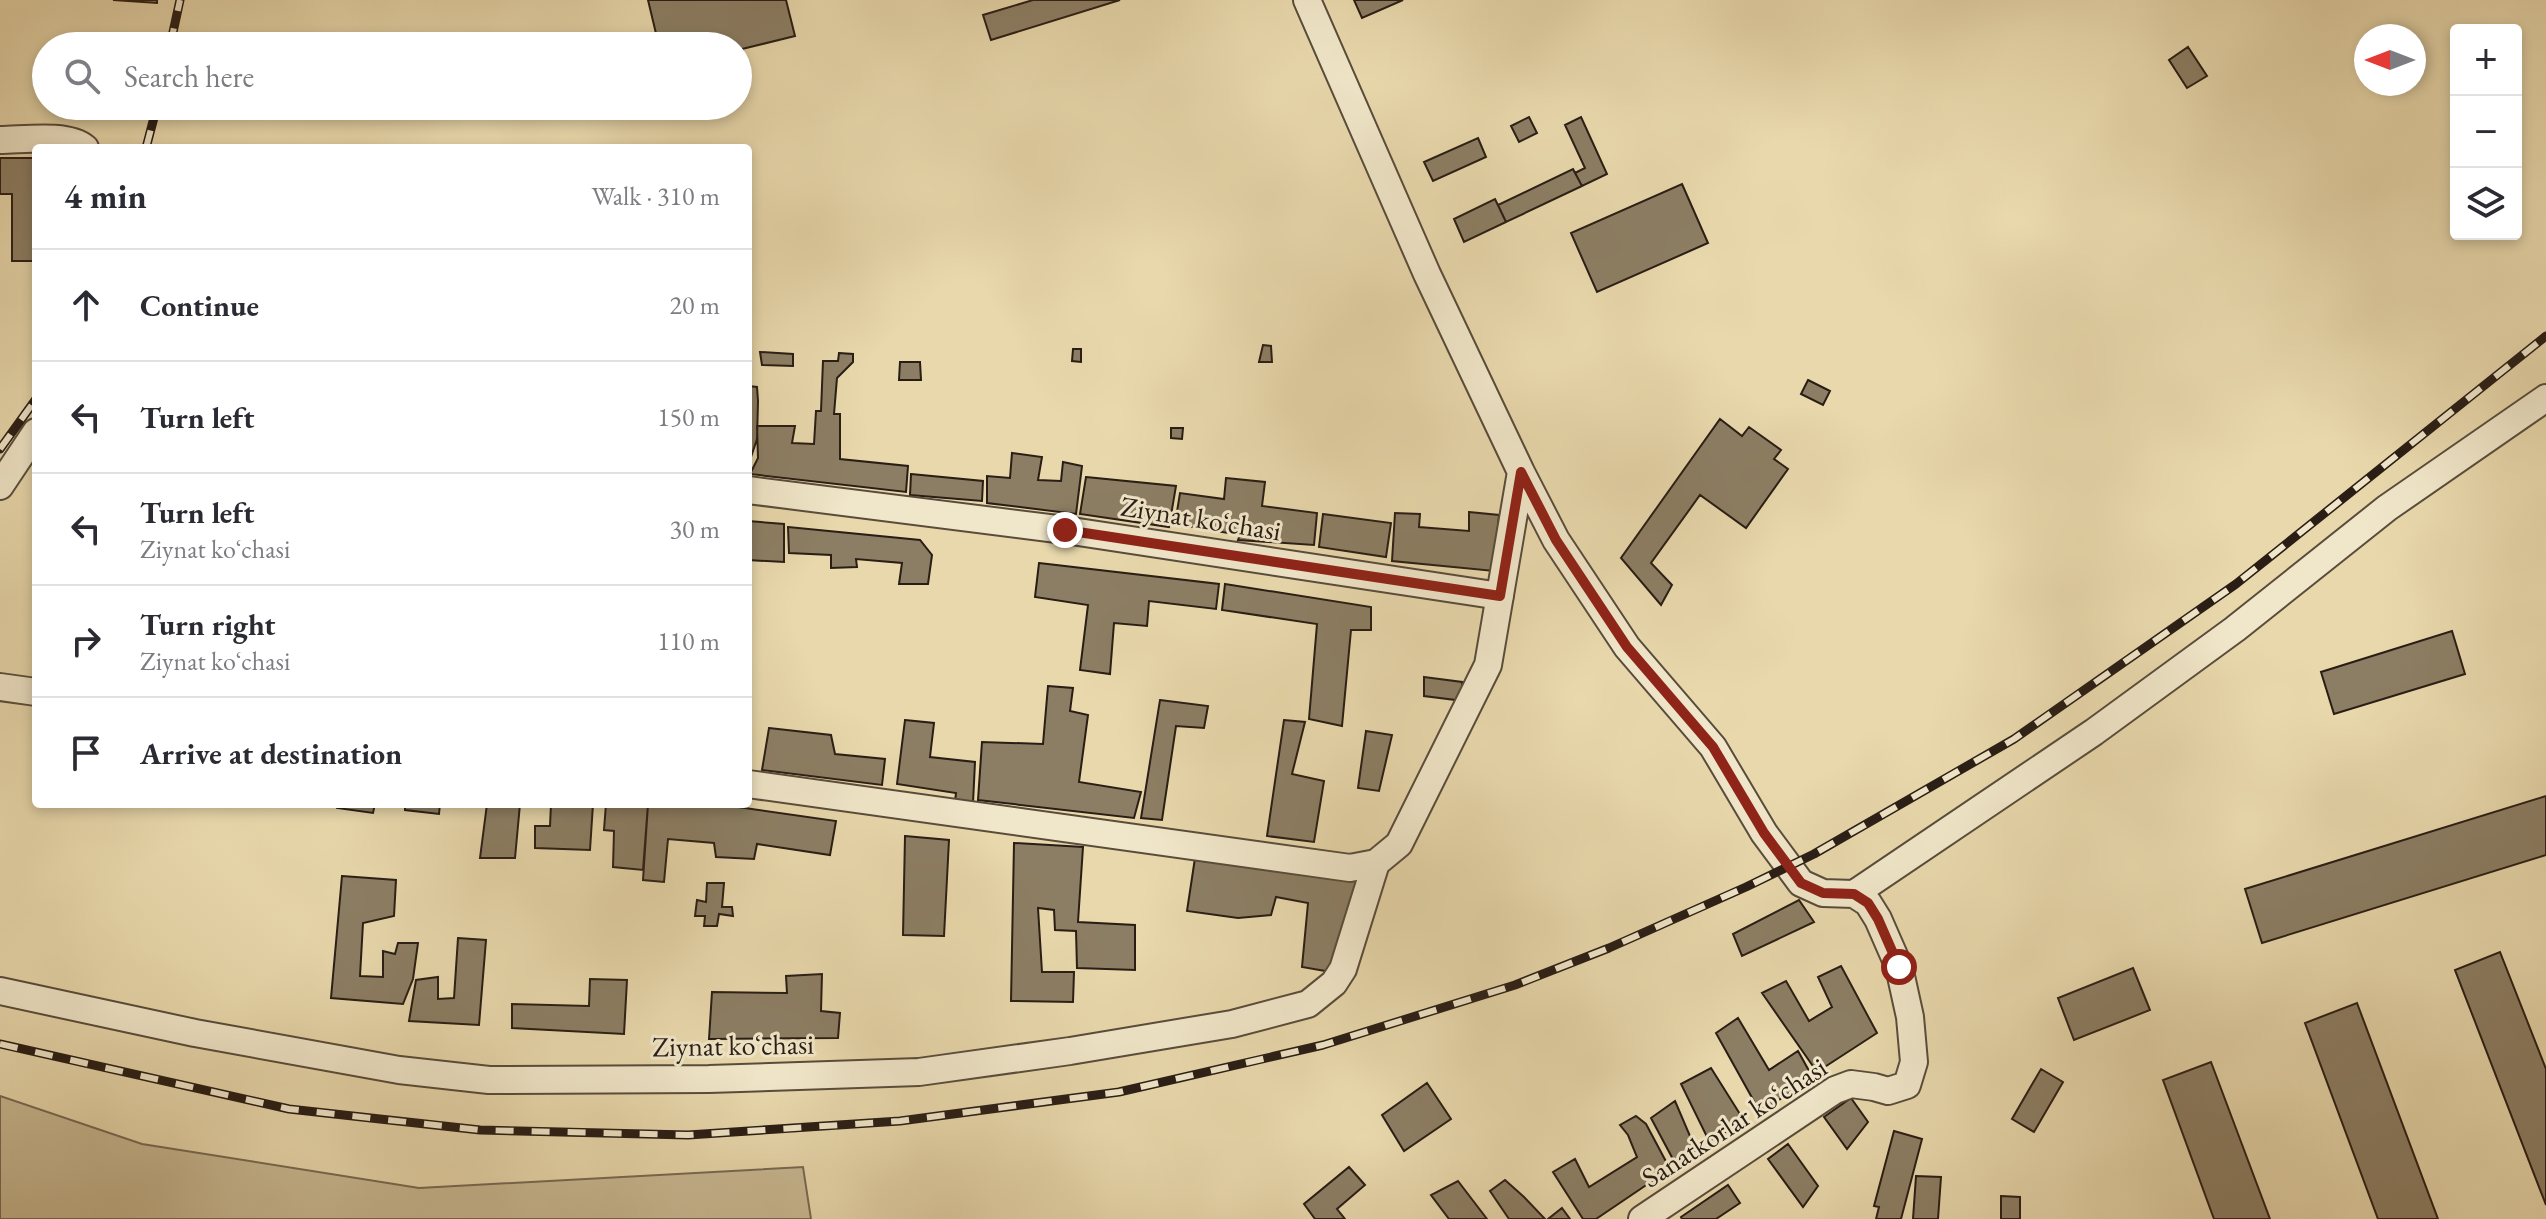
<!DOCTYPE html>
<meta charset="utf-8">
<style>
body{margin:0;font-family:"EB Garamond",serif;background:#f2f2f3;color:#2b2b33}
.controls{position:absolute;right:24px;top:24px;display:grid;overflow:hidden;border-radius:8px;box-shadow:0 4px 12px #0003}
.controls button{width:72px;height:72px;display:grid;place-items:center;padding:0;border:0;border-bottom:2px solid #e1e1e2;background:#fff;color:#2b2b33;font:40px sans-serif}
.compass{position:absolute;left:2354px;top:24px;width:72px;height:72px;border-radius:50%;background:#fff;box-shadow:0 4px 12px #0003;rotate:270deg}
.stop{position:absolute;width:24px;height:24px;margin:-18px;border:6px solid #8f2418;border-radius:50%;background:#fff}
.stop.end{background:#8f2418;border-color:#fff;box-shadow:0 2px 8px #0008}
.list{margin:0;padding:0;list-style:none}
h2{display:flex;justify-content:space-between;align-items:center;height:104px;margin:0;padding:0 32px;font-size:34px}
h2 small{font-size:26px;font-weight:400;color:#7c7c81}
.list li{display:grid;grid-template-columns:52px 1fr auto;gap:24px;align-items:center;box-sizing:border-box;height:112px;padding:0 32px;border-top:2px solid #e1e1e2}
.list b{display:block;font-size:30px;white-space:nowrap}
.list p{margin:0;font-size:26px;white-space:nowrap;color:#7c7c81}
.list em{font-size:26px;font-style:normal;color:#7c7c81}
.icon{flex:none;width:44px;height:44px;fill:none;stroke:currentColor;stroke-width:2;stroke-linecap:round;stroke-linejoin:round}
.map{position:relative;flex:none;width:2546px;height:1219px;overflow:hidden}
.search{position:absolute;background:#fff;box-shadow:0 4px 12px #0003;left:32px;top:32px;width:720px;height:88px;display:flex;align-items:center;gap:20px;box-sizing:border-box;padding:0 28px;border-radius:44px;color:#7c7c81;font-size:30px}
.panel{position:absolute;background:#fff;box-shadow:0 4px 12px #0003;left:32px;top:144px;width:720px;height:664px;border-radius:8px}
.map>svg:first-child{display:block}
</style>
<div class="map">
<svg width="2546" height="1219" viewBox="0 0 2546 1219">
<rect width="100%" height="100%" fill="#e8d8ac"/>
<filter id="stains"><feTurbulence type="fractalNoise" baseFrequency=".0025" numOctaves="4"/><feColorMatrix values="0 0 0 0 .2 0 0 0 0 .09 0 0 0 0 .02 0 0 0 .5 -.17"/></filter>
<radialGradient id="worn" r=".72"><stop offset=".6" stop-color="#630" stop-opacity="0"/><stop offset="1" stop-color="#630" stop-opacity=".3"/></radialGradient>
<path fill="#c8b892" stroke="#786a54" stroke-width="2" d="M 0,1096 L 142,1144 L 419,1188 L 803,1167 L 811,1219 L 0,1219 Z"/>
<path fill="#8c7e64" stroke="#291d15" stroke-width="2" d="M 113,0 L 157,0 L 157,3 Z
M 648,0 L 786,0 L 795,36 L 738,50 L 738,46 L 659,46 Z
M 1033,0 L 1120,0 L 991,40 L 983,15 Z
M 1354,0 L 1403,0 L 1362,18 Z
M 2188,47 L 2207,76 L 2187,88 L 2169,60 Z
M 1529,117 L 1537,133 L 1519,142 L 1511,126 Z
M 1581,117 L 1607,174 L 1582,186 L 1575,173 L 1585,168 L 1565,125 Z
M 1478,138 L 1486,157 L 1433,181 L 1424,162 Z
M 0,158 L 36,158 L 36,261 L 12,261 L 12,194 L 0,194 Z
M 1573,169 L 1582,186 L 1506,222 L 1498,205 Z
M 1682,184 L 1708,243 L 1597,292 L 1571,233 Z
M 1495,199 L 1506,222 L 1464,242 L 1454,219 Z
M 1263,345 L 1271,346 L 1272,362 L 1259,362 Z
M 1073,349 L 1081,349 L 1081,362 L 1072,361 Z
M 760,352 L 793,354 L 793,366 L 762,365 Z
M 839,353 L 853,354 L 853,362 L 837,378 L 834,414 L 840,414 L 840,459 L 908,466 L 906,492 L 750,474 L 758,458 L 757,426 L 795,426 L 792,443 L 814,444 L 816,411 L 821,411 L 823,361 L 838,361 Z
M 900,362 L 920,362 L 921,380 L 899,380 Z
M 1808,380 L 1830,391 L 1823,405 L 1801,394 Z
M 748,386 L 757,387 L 758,401 L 757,439 L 748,466 Z
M 1720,419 L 1742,436 L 1749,427 L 1781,450 L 1774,459 L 1788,469 L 1746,528 L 1700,495 L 1651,563 L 1672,585 L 1661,605 L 1621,558 Z
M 1171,428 L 1183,428 L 1182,439 L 1171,438 Z
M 1012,453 L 1042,457 L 1038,480 L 1061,481 L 1063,462 L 1082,466 L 1076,514 L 987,503 L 987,476 L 1010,478 Z
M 911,474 L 983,481 L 982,501 L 910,495 Z
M 1086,477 L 1176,486 L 1169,527 L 1080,514 Z
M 1226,478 L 1265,482 L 1262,506 L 1317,513 L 1314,545 L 1238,540 L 1240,535 L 1175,524 L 1180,493 L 1224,499 Z
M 1469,512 L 1499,515 L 1494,571 L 1392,561 L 1395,513 L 1420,514 L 1419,527 L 1469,531 Z
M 1323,514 L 1391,523 L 1386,557 L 1319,547 Z
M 748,521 L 784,524 L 784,562 L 748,560 Z
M 788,527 L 920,540 L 932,555 L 928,584 L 899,584 L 902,563 L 856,559 L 857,567 L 831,568 L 831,555 L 789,553 Z
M 1039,563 L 1219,584 L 1216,609 L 1149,601 L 1147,626 L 1114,623 L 1110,674 L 1080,670 L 1088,605 L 1035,597 Z
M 1225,584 L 1371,607 L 1371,630 L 1351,630 L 1342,726 L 1309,719 L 1317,624 L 1222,610 Z
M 2452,631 L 2465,674 L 2334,714 L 2321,672 Z
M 1424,677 L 1462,682 L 1464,701 L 1424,696 Z
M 1048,686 L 1073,688 L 1070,711 L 1088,715 L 1079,782 L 1141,792 L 1134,818 L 978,800 L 982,742 L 1043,744 Z
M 1160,700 L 1208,706 L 1204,728 L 1176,726 L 1162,820 L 1141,818 Z
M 905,720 L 934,723 L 930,757 L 975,762 L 973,803 L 955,801 L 956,793 L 897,784 Z
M 1284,720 L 1305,722 L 1292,774 L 1324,781 L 1314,842 L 1267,836 Z
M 769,728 L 831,735 L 835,754 L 885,759 L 882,785 L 762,770 Z
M 1366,731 L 1392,735 L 1379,791 L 1358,788 Z
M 2546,796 L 2546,855 L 2262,943 L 2245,889 Z
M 337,804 L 375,804 L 373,813 L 337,808 Z
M 405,804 L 440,804 L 439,814 L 405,810 Z
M 487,804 L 520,804 L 515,858 L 480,858 Z
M 551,804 L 593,804 L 590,850 L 535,848 L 535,826 L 550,826 Z
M 606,804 L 648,804 L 643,870 L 613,867 L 614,831 L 604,830 Z
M 648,804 L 717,804 L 836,821 L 830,855 L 757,844 L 754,859 L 716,857 L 714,843 L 668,839 L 664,882 L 643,880 Z
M 905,836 L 949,840 L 944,936 L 903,935 Z
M 1014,843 L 1083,847 L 1078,922 L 1135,925 L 1135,970 L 1077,968 L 1076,931 L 1055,930 L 1054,910 L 1038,908 L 1042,972 L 1074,972 L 1073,1002 L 1011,1001 Z
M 1195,858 L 1357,881 L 1337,973 L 1302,967 L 1308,903 L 1276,897 L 1271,915 L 1238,918 L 1187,911 Z
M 342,876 L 396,880 L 394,916 L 363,923 L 360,976 L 383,977 L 383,951 L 395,954 L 398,943 L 418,943 L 413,979 L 403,1004 L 331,998 Z
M 707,883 L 724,883 L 722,907 L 732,907 L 733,916 L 719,914 L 717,926 L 704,926 L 705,916 L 695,916 L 697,900 L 706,902 Z
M 1799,900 L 1814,922 L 1742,956 L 1733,934 Z
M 458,938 L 486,940 L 479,1025 L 409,1021 L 416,980 L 438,977 L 438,999 L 454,998 Z
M 2500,952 L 2546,1069 L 2546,1205 L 2455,970 Z
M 1841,966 L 1877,1033 L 1817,1072 L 1762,993 L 1786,981 L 1809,1021 L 1832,1007 L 1818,977 Z
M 2133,968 L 2150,1010 L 2074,1040 L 2058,998 Z
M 822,974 L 821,1011 L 840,1013 L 838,1038 L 709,1039 L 712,992 L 787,993 L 786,976 Z
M 590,979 L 627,980 L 624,1034 L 512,1028 L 512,1004 L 589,1006 Z
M 2357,1003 L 2438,1219 L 2378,1219 L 2305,1023 Z
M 1738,1018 L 1769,1070 L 1798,1051 L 1813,1078 L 1760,1112 L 1716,1033 Z
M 2211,1062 L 2270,1219 L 2214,1219 L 2163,1080 Z
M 1711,1068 L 1745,1122 L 1709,1141 L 1681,1084 Z
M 2041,1069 L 2063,1082 L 2034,1132 L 2012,1119 Z
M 1427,1083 L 1451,1119 L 1404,1151 L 1382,1115 Z
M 1851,1098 L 1868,1122 L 1847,1149 L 1824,1117 Z
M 1675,1101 L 1696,1150 L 1675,1163 L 1651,1118 Z
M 1636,1116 L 1646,1124 L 1670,1169 L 1596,1219 L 1583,1219 L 1553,1172 L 1575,1159 L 1589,1187 L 1637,1157 L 1628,1135 L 1620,1125 Z
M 1894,1131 L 1922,1139 L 1901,1219 L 1876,1219 L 1879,1207 L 1874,1206 Z
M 1788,1144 L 1818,1186 L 1803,1207 L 1768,1159 Z
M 1349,1167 L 1365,1185 L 1337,1209 L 1345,1219 L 1315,1219 L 1304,1204 Z
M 1916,1176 L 1941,1177 L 1938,1219 L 1913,1219 Z
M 1505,1180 L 1524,1197 L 1545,1219 L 1509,1219 L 1490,1191 Z
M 1458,1181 L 1487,1219 L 1449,1219 L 1431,1195 Z
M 1728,1185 L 1740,1203 L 1716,1219 L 1682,1219 L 1681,1217 Z
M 2001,1196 L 2020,1197 L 2020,1219 L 2001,1219 Z
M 1562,1208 L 1570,1219 L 1548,1219 Z"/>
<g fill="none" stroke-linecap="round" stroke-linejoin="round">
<defs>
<path id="minor" d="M 1307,0 L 1427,274 L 1521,472 L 1556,540 L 1627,647 L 1713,747 L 1764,833 L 1801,883 L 1823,893 L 1854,894 L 1868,903 L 1878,919 L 1899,967 L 1910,1017 L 1914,1062 L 1907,1085 L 1888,1091 L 1874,1087 L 1851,1084 L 1835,1090 L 1642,1219
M 0,140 C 23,140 67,133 85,148
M 0,486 L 36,432
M 748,490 L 1065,530 L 1500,596
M 0,687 L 36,692
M 748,784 L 1350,868 L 1376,863 L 1399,844 L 1488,665 L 1521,472
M 1854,894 L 2094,732 L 2235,629 L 2387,508 L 2546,398
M 0,991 L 195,1033 L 399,1070 L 489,1080 L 709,1079 L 919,1072 L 1070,1051 L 1232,1024 L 1308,1004 L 1334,983 L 1343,969 L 1376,863"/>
</defs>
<use href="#minor" stroke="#594c3b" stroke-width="30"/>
<use href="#minor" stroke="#f0e6c9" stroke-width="26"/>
<defs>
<path id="rail" d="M 170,46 L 180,0
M 146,148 L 157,106
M 0,449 L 36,399
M 0,1044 L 289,1109 L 480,1130 L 688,1135 L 900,1121 L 1119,1092 L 1323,1045 L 1515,985 L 1609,948 L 1746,887 L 1814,854 L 2014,739 L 2236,584 L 2546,336"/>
</defs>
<use href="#rail" stroke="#291d15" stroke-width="9"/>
<use href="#rail" stroke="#f0e6c9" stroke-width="6" stroke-dasharray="18" stroke-linecap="butt"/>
</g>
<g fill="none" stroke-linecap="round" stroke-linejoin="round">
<path stroke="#8f2418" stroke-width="10" d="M 1065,530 L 1500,596 L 1521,472 L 1556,540 L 1627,647 L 1713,747 L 1764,833 L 1801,883 L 1823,893 L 1854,894 L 1868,903 L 1878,919 L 1899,967"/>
</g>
<g text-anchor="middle" stroke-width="6" stroke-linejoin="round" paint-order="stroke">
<g font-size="28" fill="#291d15" stroke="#f0e6c9">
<text transform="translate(1201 518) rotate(9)" y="10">Ziynat koʻchasi</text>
<text transform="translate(733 1045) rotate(-1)" y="10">Ziynat koʻchasi</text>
<text transform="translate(1734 1122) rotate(-33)" y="10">Sanatkorlar koʻchasi</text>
</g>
</g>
<rect width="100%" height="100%" filter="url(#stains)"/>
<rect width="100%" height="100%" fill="url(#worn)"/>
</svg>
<div class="controls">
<button>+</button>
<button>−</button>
<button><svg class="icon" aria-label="layers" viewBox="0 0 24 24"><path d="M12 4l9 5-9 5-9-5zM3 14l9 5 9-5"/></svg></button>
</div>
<svg class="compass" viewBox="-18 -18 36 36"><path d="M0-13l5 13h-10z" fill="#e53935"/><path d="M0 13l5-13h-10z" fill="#7c7c81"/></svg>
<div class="stop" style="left:1899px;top:967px"></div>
<div class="stop end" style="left:1065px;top:530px"></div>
<div class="search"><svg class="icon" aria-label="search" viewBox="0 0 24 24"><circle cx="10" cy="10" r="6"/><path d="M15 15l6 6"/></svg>Search here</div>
<section class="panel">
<h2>4 min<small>Walk · 310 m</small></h2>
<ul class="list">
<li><svg class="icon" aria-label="ahead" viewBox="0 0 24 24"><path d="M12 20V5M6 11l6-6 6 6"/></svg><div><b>Continue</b></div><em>20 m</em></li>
<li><svg class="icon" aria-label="left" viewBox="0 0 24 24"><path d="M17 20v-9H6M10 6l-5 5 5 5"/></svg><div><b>Turn left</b></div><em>150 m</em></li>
<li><svg class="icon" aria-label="left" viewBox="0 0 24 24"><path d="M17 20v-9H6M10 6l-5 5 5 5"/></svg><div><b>Turn left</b><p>Ziynat koʻchasi</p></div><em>30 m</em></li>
<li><svg class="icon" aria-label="right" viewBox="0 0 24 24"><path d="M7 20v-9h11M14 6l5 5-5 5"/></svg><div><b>Turn right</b><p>Ziynat koʻchasi</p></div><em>110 m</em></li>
<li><svg class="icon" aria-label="arrive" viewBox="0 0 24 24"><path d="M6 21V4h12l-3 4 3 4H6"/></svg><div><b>Arrive at destination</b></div></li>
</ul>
</section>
</div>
